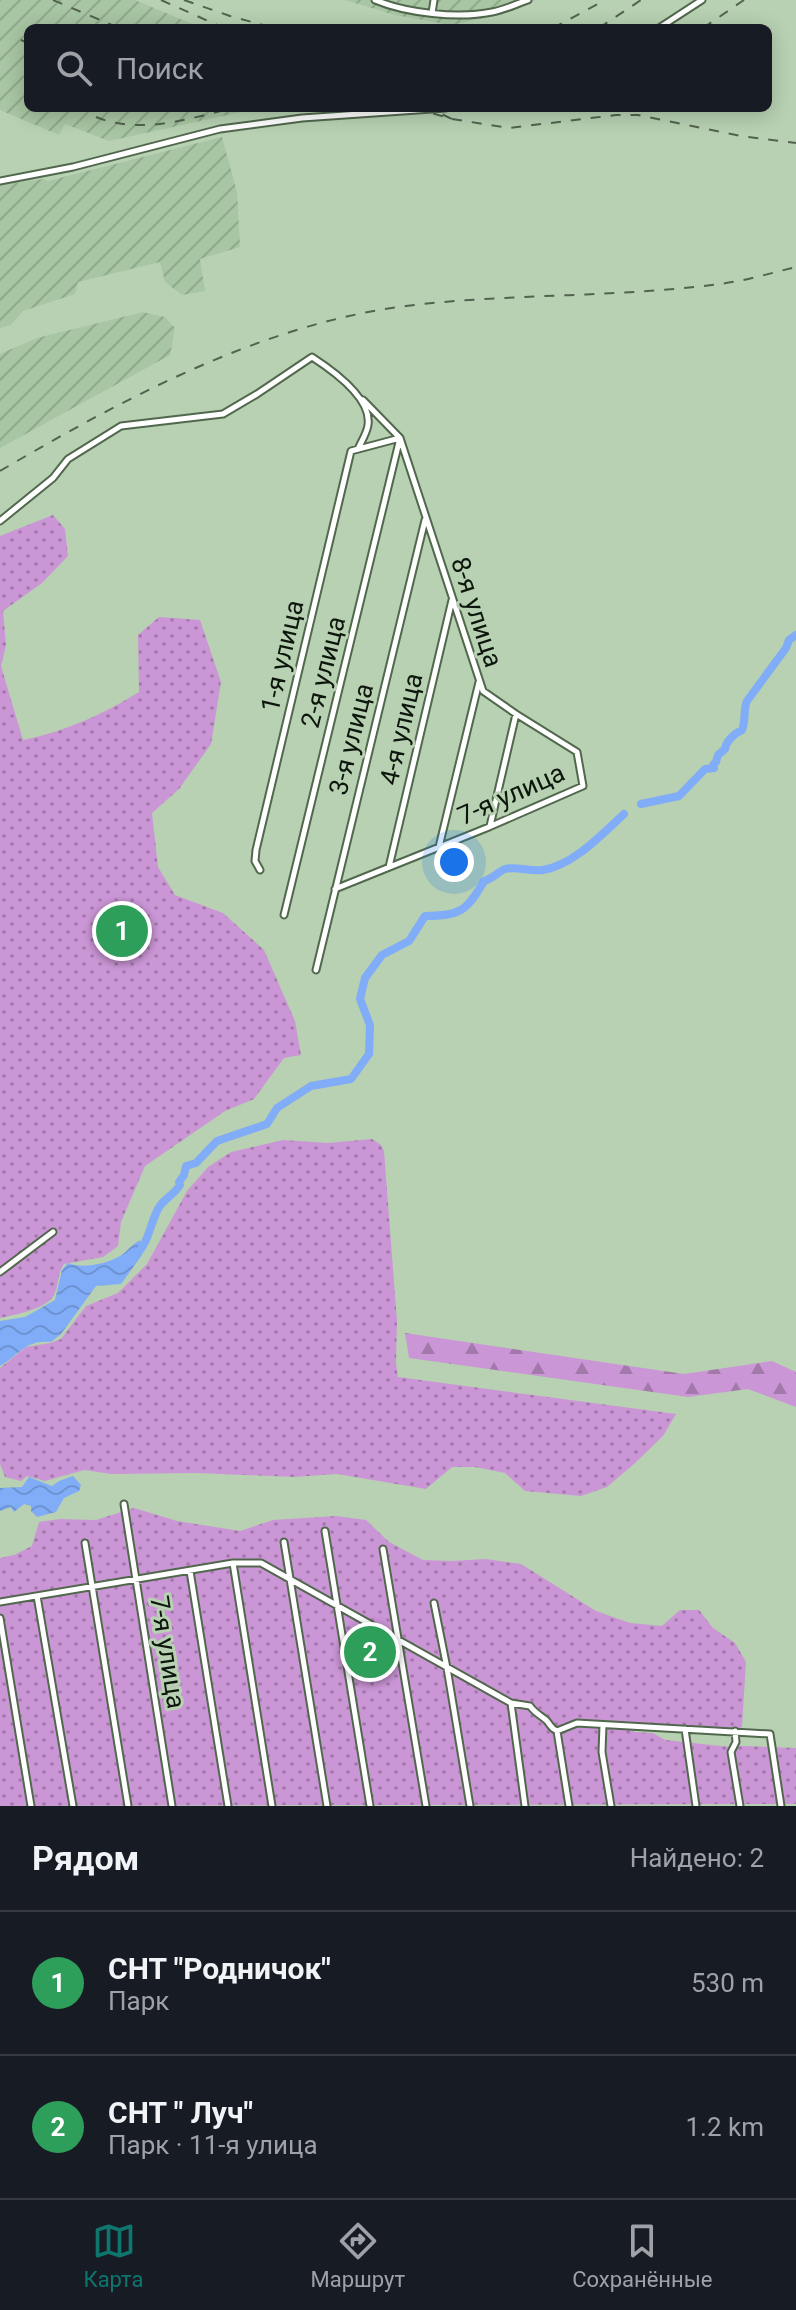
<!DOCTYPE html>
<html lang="ru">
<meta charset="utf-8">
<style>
body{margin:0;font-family:Roboto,sans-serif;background:#20242c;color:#f1f3f6}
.you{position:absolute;left:454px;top:862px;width:28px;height:28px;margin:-20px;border:6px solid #fff;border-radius:50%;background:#1a73e8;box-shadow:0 0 0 12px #1a73e833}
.badge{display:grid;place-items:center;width:52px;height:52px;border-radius:50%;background:#0f766e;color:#fff;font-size:26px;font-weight:700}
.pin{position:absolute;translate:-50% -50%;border:4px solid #fff;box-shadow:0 2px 8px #0006}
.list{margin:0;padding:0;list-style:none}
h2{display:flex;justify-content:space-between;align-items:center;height:104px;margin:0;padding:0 32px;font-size:34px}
h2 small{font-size:26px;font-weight:400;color:#9ea1a6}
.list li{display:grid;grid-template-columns:52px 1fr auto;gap:24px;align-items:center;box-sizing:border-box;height:144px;padding:0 32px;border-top:2px solid #363941}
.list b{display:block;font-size:30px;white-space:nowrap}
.list p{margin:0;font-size:26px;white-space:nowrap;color:#9ea1a6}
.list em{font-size:26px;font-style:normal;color:#9ea1a6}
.icon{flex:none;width:44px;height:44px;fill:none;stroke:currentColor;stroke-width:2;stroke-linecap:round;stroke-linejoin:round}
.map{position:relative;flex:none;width:796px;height:1806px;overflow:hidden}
.search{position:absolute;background:#171b24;box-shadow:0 4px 20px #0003;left:24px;right:24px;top:24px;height:88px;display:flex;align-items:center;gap:20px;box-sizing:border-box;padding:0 28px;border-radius:12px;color:#9ea1a6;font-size:30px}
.sheet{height:392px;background:#171b24}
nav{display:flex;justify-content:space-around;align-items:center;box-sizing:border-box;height:112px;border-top:2px solid #363941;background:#171b24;font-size:22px;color:#9ea1a6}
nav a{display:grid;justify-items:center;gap:4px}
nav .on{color:#0f766e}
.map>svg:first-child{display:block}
</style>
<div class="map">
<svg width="796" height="1806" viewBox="0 0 796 1806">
<defs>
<pattern id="industrial-furrows" width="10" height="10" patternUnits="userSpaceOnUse" patternTransform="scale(2)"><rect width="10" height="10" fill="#a8c6a3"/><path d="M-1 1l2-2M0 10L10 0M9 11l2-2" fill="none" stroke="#8fa98b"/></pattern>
<pattern id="grass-dots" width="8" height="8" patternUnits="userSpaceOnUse" patternTransform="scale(2)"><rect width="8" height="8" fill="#cb96d6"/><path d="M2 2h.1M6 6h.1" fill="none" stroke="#a379ac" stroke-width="1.8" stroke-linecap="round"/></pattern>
<pattern id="forest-firs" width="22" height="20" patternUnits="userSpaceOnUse" patternTransform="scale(2)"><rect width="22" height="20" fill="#cb96d6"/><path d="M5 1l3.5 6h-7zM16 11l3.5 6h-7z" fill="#a379ac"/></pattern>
<pattern id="water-waves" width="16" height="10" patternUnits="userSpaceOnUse" patternTransform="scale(2)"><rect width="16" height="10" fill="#80acf8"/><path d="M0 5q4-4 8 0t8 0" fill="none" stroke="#6d93d3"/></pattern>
</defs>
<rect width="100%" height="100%" fill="#b7d1b2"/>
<path fill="url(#industrial-furrows)" d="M 0,0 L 135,0 L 202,28 L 28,28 L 28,108 L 259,108 L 109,141 L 65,124 L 59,135 L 0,110 Z
M 345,0 L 535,0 L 530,4 L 495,16 L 451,25 L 395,15 Z
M 222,137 L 237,192 L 240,247 L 200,259 L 205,291 L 182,295 L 165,282 L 160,262 L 78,282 L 75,294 L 23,311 L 11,325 L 0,328 L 0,185 L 43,179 L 48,181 Z
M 143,312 L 165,317 L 175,328 L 170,355 L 0,448 L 0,354 L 37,338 Z"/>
<path fill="url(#grass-dots)" d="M 53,515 L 65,529 L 68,556 L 42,583 L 3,611 L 6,645 L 1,666 L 23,740 C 64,732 104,714 139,692 L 138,635 L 159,617 L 200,620 L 221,682 L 211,744 L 179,789 L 152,813 L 158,867 L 175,895 L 223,913 L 264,950 L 295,1021 L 301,1055 L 284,1058 L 254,1099 L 225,1111 L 145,1166 L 121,1222 L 118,1246 L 103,1257 L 64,1264 C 57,1274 59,1285 54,1295 C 47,1309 14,1315 0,1318 L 0,536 Z
M 372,1139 L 381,1145 L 384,1151 L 397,1321 L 396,1363 L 398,1377 L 676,1414 L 663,1436 L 635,1463 L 607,1487 L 581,1496 L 525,1491 L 505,1473 L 475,1467 L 452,1467 L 426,1489 L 337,1474 L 294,1477 L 196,1473 L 111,1474 L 84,1470 L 45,1481 L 27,1476 L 21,1481 L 5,1477 L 0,1464 L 0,1368 L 26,1347 L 50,1343 L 61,1339 L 86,1306 L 118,1293 L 147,1264 L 187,1191 L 208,1167 L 231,1152 L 283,1140 L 328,1143 Z
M 134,1508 L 177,1521 L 240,1531 L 273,1520 L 336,1516 L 366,1520 L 389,1542 L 423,1560 L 452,1561 L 486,1559 L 521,1564 L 596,1611 L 630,1623 L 662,1626 L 680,1610 L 699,1610 L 713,1628 L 735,1643 L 746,1662 L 742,1726 L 740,1730 L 721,1730 L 704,1726 L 635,1728 L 634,1732 L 653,1733 L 665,1740 L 730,1747 L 745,1746 L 796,1748 L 796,1804 L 0,1806 L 0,1558 L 14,1555 L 32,1546 L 39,1522 L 60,1519 L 96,1520 Z"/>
<path fill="url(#forest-firs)" d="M 405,1333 L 684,1374 L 772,1361 L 796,1372 L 796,1407 L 748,1389 L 688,1397 L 409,1358 Z"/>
<path fill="url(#water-waves)" d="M 140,1240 L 142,1255 L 121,1284 L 96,1286 L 61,1334 L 51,1342 C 24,1340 21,1354 0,1366 L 0,1321 L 25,1317 L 55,1300 L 62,1270 L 68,1263 C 81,1269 107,1264 120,1256 C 127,1252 132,1244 140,1240 Z
M 73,1476 L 81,1485 L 79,1491 L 64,1498 L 56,1512 L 37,1517 L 31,1511 L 31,1506 L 24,1504 L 14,1512 L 11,1507 L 0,1511 L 0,1488 L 22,1487 L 29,1477 L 52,1486 L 59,1481 Z"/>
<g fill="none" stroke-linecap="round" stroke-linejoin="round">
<path stroke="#80acf8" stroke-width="8" d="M 641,804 L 679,796 L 705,769 L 714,768 L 713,765 L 716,762 L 718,755 L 725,749 C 726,741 735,733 742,730 C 746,720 743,710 747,701 L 786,648 L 789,640 L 796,635
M 136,1255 C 149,1242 150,1224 158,1209 C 163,1199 174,1195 180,1185 L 179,1182 L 184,1175 L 186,1166 L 196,1163 L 217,1141 L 267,1124 L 277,1108 L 311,1086 L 351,1079 L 369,1054 L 370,1025 L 360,999 L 365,978 L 382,955 L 409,941 L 425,916 C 460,916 467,911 484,881 C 493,879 499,871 505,869 C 516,866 531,872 543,870 C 574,865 602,834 624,814"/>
<defs>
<path id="street" d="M 375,0 C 406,13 458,19 492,12 C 504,10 516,4 528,0
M 432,13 L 434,0
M 659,28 L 702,0
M 0,181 L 73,167 L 220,129 L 302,118 L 446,108
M 0,521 L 53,478 L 68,459 L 121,426 L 223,414 L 257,394 L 312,357 C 332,370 372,398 368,425 C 367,433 361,442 358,449
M 490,826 L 516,714
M 439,847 L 479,682
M 389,867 L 452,600
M 260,870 L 255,861 L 256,850 L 351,451 L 400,438
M 335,889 L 489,827 L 583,786 L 577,752 L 516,714 L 483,691 L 400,438 L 363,400
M 284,915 L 400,438
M 316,970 L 425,520
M 0,1272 L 53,1232
M 124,1504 L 172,1806
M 325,1531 L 370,1806
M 284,1542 L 327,1806
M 85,1543 L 128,1806
M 383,1549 L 426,1806
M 233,1563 L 272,1806
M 190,1571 L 228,1806
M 37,1596 L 73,1806
M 0,1602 L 233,1563 L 261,1563 L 511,1703 L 530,1706 C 535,1713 540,1715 546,1720 C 551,1725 550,1728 557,1731 L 569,1806
M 434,1603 L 447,1668 L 470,1806
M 0,1618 L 31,1806
M 511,1703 L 525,1806
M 603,1725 L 602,1752 L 611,1806
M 685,1729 L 696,1806
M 557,1731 L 577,1723 L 770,1734 L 781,1806
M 735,1731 L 736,1742 L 731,1752 L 740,1806"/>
</defs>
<use href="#street" stroke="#51684d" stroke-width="9"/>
<use href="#street" stroke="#fff" stroke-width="5"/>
<path stroke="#536350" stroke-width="2" stroke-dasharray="10 10" stroke-linecap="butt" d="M 53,0 L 119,28
M 161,0 L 224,28
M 184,0 L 230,16 L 274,28
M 553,28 L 605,0
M 599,28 L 641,0
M 703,28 L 744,0
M 21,40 L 28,43
M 414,108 L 452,119 L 429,108
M 96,117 C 139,135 189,119 232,108
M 452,119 L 509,128 L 616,115 L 638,115 L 741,136 L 796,143
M 0,471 C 123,399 262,324 406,306 C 510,293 615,298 719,284 C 745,281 771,273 796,267"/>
</g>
<g text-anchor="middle" stroke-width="6" stroke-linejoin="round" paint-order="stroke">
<g font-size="26" fill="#0d160c" stroke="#b7d1b2">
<text transform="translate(477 612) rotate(72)" y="9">8-я улица</text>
<text transform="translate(282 656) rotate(-77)" y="9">1-я улица</text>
<text transform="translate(323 672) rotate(-76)" y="9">2-я улица</text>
<text transform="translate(401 729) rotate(-77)" y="9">4-я улица</text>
<text transform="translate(351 739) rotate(-76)" y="9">3-я улица</text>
<text transform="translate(511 794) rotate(-24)" y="9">7-я улица</text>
<text transform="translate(168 1652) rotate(81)" y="9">7-я улица</text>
</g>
</g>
</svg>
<div class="you"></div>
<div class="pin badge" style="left:122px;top:931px;background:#2e9e5b">1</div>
<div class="pin badge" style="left:370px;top:1652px;background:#2e9e5b">2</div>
<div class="search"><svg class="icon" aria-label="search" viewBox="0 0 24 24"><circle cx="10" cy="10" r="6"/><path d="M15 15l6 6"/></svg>Поиск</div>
</div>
<section class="sheet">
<h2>Рядом<small>Найдено: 2</small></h2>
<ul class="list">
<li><span class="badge" style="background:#2e9e5b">1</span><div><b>СНТ &quot;Родничок&quot;</b><p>Парк</p></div><em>530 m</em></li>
<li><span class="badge" style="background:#2e9e5b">2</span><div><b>СНТ &quot; Луч&quot;</b><p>Парк · 11-я улица</p></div><em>1.2 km</em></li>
</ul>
</section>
<nav>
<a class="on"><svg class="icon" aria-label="map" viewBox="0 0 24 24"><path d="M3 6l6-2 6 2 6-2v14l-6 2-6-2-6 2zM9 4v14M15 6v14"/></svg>Карта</a>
<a><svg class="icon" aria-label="directions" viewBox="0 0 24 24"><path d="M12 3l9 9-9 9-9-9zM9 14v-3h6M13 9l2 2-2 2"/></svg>Маршрут</a>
<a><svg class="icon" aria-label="saved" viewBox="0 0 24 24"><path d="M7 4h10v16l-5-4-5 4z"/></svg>Сохранённые</a>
</nav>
